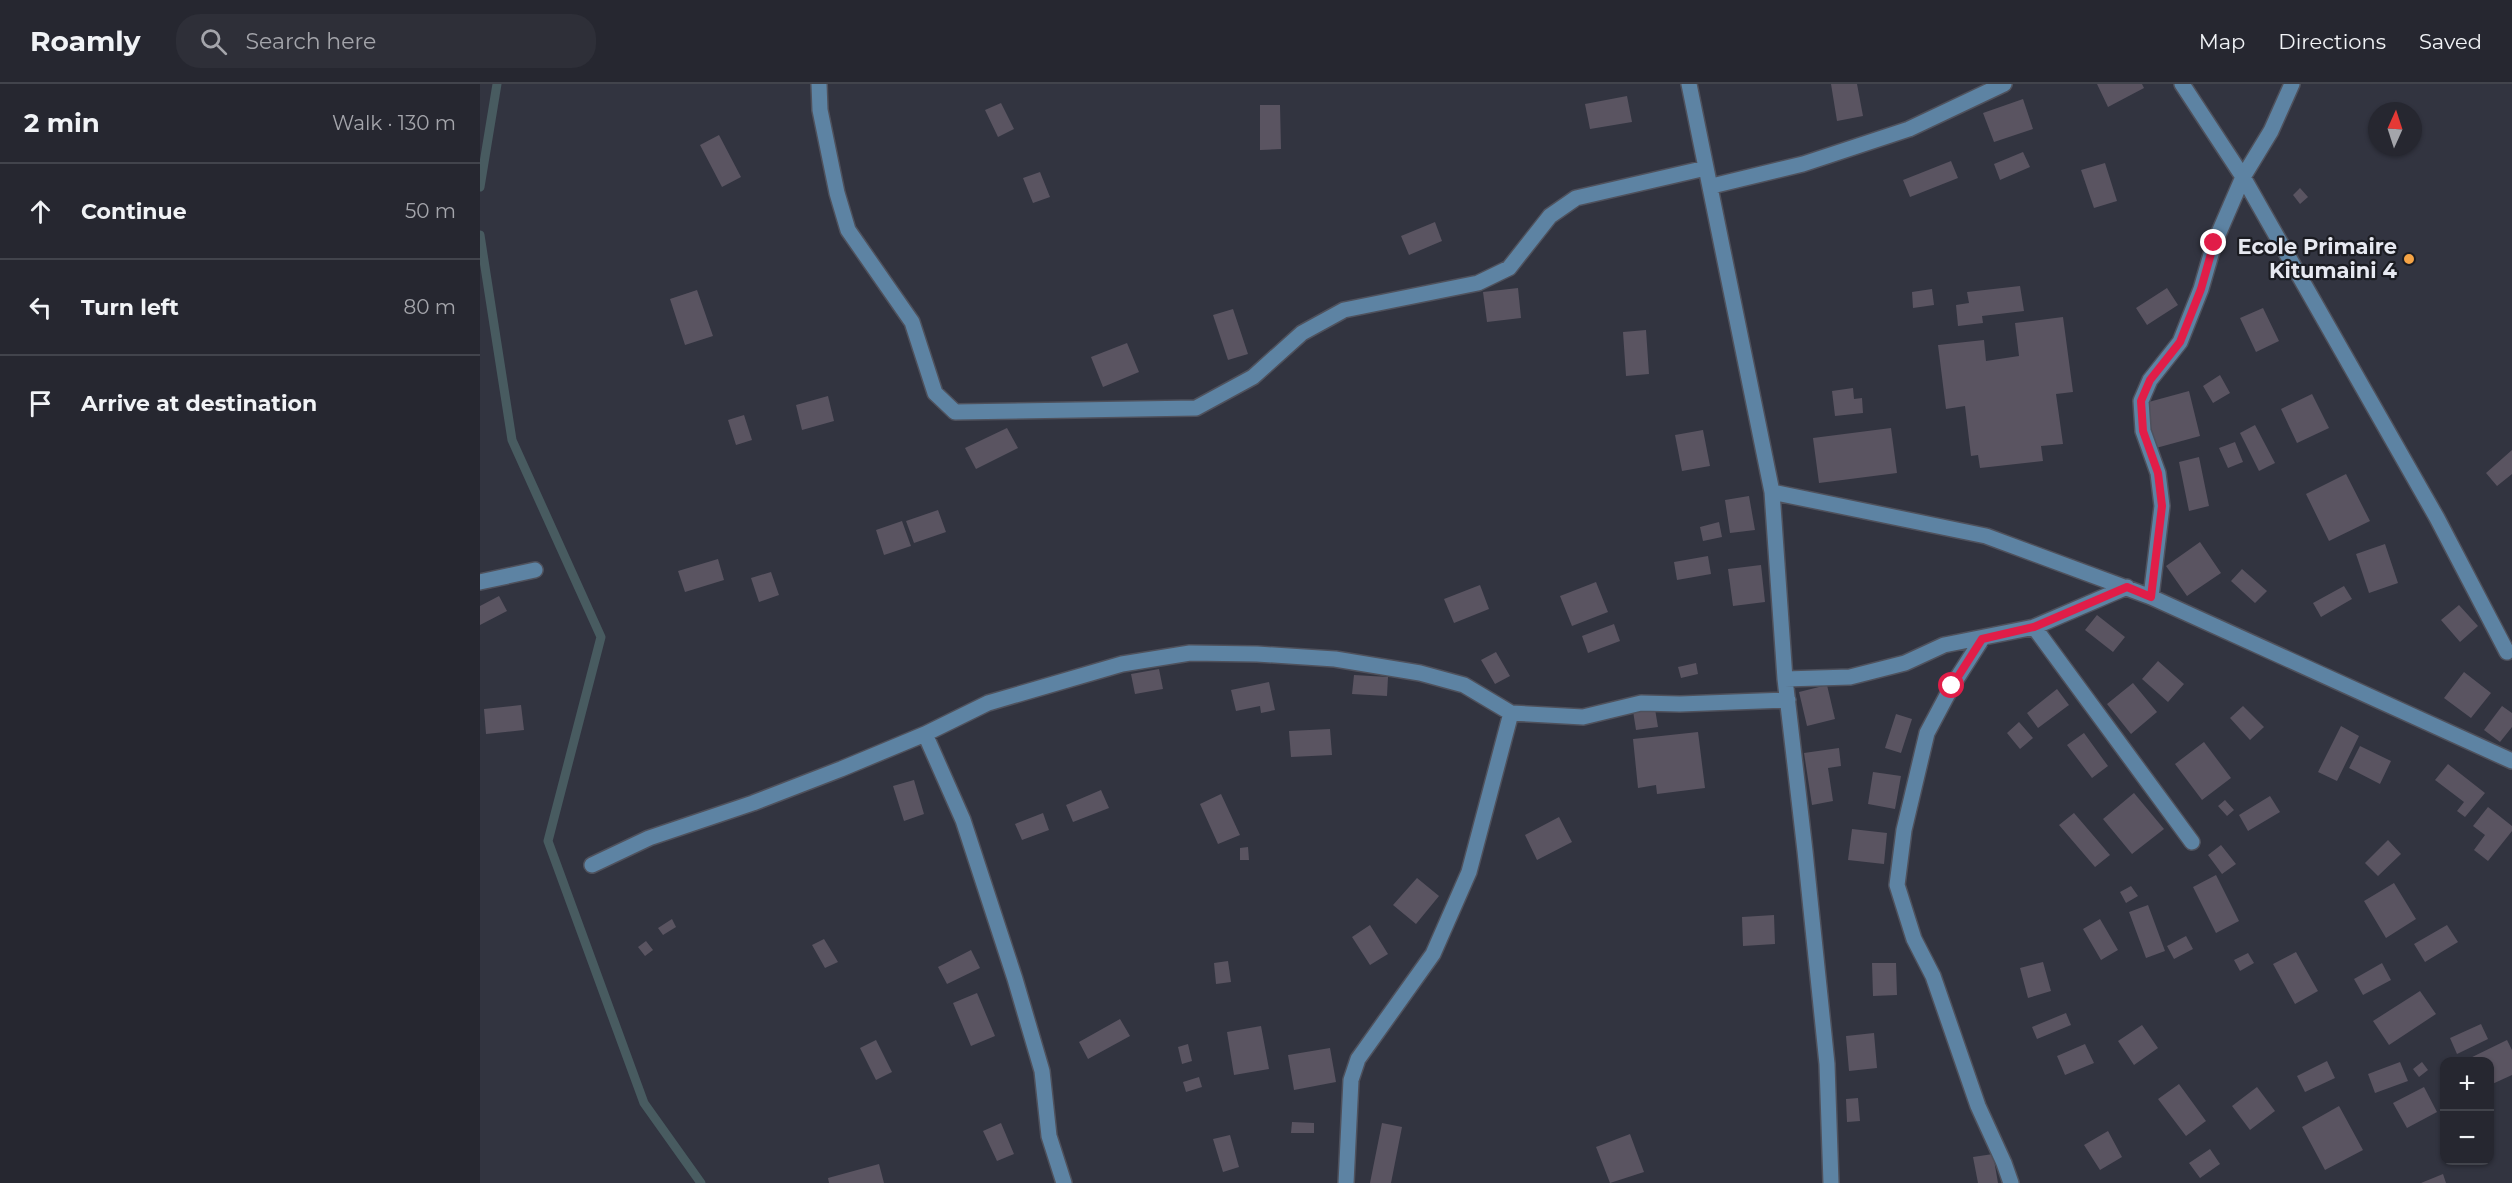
<!DOCTYPE html>
<meta charset="utf-8">
<style>
body{margin:0;font-family:Montserrat,sans-serif;background:#2e2f38;color:#f1f3f6}
.controls{position:absolute;right:18px;bottom:18px;display:grid;overflow:hidden;border-radius:12px;box-shadow:0 2px 4px #0004}
.controls button{width:54px;height:54px;display:grid;place-items:center;padding:0;border:0;border-bottom:2px solid #42444c;background:#262730;color:#f1f3f6;font:30px sans-serif}
.compass{position:absolute;left:1888px;top:18px;width:54px;height:54px;border-radius:50%;background:#262730;box-shadow:0 2px 4px #0004;rotate:3deg}
.stop{position:absolute;width:18px;height:18px;margin:-14px;border:4px solid #e11d48;border-radius:50%;background:#fff}
.stop.end{background:#e11d48;border-color:#fff;box-shadow:0 2px 6px #0008}
.list{margin:0;padding:0;list-style:none}
h2{display:flex;justify-content:space-between;align-items:center;height:78px;margin:0;padding:0 24px;font-size:26px}
h2 small{font-size:20px;font-weight:400;color:#a4a5ab}
.list li{display:grid;grid-template-columns:39px 1fr auto;gap:18px;align-items:center;box-sizing:border-box;height:96px;padding:0 24px;border-top:2px solid #42444c}
.list b{display:block;font-size:22px;white-space:nowrap}
.list em{font-size:20px;font-style:normal;color:#a4a5ab}
.icon{flex:none;width:33px;height:33px;fill:none;stroke:currentColor;stroke-width:2;stroke-linecap:round;stroke-linejoin:round}
.map{position:relative;flex:none;width:2032px;height:1099px;overflow:hidden}
header{display:flex;align-items:center;gap:36px;box-sizing:border-box;height:84px;padding:0 30px;background:#262730;border-bottom:2px solid #42444c}
header strong{font-size:28px}
nav{display:flex;gap:33px;margin-inline-start:auto;font-size:21px}
.search{width:420px;height:54px;background:#2e2f38;display:flex;align-items:center;gap:15px;box-sizing:border-box;padding:0 21px;border-radius:24px;color:#a4a5ab;font-size:22px}
main{display:flex}
aside{flex:1;background:#262730}
.map>svg:first-child{display:block}
</style>
<header>
<strong>Roamly</strong>
<div class="search"><svg class="icon" aria-label="search" viewBox="0 0 24 24"><circle cx="10" cy="10" r="6"/><path d="M15 15l6 6"/></svg>Search here</div>
<nav><a>Map</a><a>Directions</a><a>Saved</a></nav>
</header>
<main>
<aside>
<h2>2 min<small>Walk · 130 m</small></h2>
<ul class="list">
<li><svg class="icon" aria-label="ahead" viewBox="0 0 24 24"><path d="M12 20V5M6 11l6-6 6 6"/></svg><div><b>Continue</b></div><em>50 m</em></li>
<li><svg class="icon" aria-label="left" viewBox="0 0 24 24"><path d="M17 20v-9H6M10 6l-5 5 5 5"/></svg><div><b>Turn left</b></div><em>80 m</em></li>
<li><svg class="icon" aria-label="arrive" viewBox="0 0 24 24"><path d="M6 21V4h12l-3 4 3 4H6"/></svg><div><b>Arrive at destination</b></div></li>
</ul>
</aside>
<div class="map">
<svg width="2032" height="1099" viewBox="0 0 2032 1099">
<rect width="100%" height="100%" fill="#323440"/>
<g fill="none" stroke-linecap="round" stroke-linejoin="round">
<path stroke="#485b60" stroke-width="9" d="M 0,103 L 17,0
M 0,151 L 32,356 L 121,553 L 68,757 L 164,1019 L 221,1099"/>
</g>
<path fill="#5a5461" d="M 1351,0 L 1377,0 L 1383,32 L 1357,37 Z
M 1617,0 L 1662,0 L 1664,4 L 1628,23 Z
M 1147,12 L 1152,38 L 1110,45 L 1105,20 Z
M 1543,15 L 1553,45 L 1514,58 L 1503,29 Z
M 521,19 L 534,45 L 518,53 L 505,26 Z
M 780,21 L 800,21 L 801,65 L 780,66 Z
M 239,51 L 261,93 L 242,103 L 220,61 Z
M 1543,68 L 1550,83 L 1520,96 L 1514,80 Z
M 1471,77 L 1478,94 L 1430,113 L 1423,96 Z
M 1625,79 L 1637,117 L 1614,124 L 1601,86 Z
M 560,88 L 570,113 L 553,119 L 543,94 Z
M 1820,104 L 1828,113 L 1820,120 L 1813,111 Z
M 955,138 L 962,157 L 929,171 L 921,152 Z
M 1540,202 L 1544,227 L 1502,232 L 1503,239 L 1478,242 L 1476,221 L 1489,219 L 1487,208 Z
M 1038,204 L 1041,234 L 1007,238 L 1003,208 Z
M 1687,204 L 1698,221 L 1667,241 L 1656,224 Z
M 1452,205 L 1454,221 L 1433,224 L 1432,208 Z
M 217,206 L 233,252 L 205,261 L 190,215 Z
M 1783,224 L 1799,257 L 1776,268 L 1760,234 Z
M 753,225 L 768,270 L 748,276 L 733,231 Z
M 1583,233 L 1593,308 L 1576,310 L 1583,360 L 1561,362 L 1563,377 L 1500,384 L 1498,371 L 1491,372 L 1485,322 L 1466,325 L 1458,261 L 1504,256 L 1506,277 L 1539,272 L 1535,239 Z
M 1166,246 L 1169,290 L 1146,292 L 1143,248 Z
M 647,259 L 659,288 L 623,303 L 611,273 Z
M 1740,291 L 1750,309 L 1733,319 L 1723,302 Z
M 1373,304 L 1374,315 L 1382,314 L 1383,329 L 1355,332 L 1352,307 Z
M 1709,307 L 1720,352 L 1676,364 L 1665,319 Z
M 1832,310 L 1849,344 L 1817,359 L 1801,325 Z
M 348,312 L 354,337 L 322,346 L 316,321 Z
M 264,331 L 272,356 L 256,361 L 248,336 Z
M 1775,341 L 1795,379 L 1779,387 L 1760,349 Z
M 527,344 L 538,364 L 496,385 L 485,364 Z
M 1411,344 L 1417,389 L 1339,399 L 1333,354 Z
M 1223,346 L 1230,382 L 1202,387 L 1195,351 Z
M 1755,358 L 1763,378 L 1748,384 L 1739,364 Z
M 2032,366 L 2032,390 L 2017,402 L 2006,389 Z
M 1719,373 L 1729,422 L 1709,427 L 1699,378 Z
M 1866,390 L 1890,437 L 1849,457 L 1826,410 Z
M 1269,412 L 1275,446 L 1250,449 L 1245,416 Z
M 458,426 L 466,448 L 434,459 L 426,437 Z
M 422,437 L 431,462 L 404,471 L 396,446 Z
M 1239,438 L 1242,453 L 1223,457 L 1220,443 Z
M 1720,458 L 1741,489 L 1707,512 L 1686,482 Z
M 1905,460 L 1918,499 L 1889,509 L 1876,470 Z
M 1228,472 L 1231,490 L 1197,496 L 1194,478 Z
M 238,475 L 244,496 L 205,508 L 198,487 Z
M 1281,481 L 1285,518 L 1253,522 L 1248,485 Z
M 1762,485 L 1787,507 L 1775,519 L 1751,497 Z
M 291,488 L 299,511 L 279,518 L 271,494 Z
M 1116,498 L 1128,528 L 1092,542 L 1080,512 Z
M 1000,501 L 1009,525 L 974,539 L 964,515 Z
M 1864,502 L 1872,515 L 1841,533 L 1833,519 Z
M 19,512 L 27,527 L 0,541 L 0,522 Z
M 1979,521 L 1998,542 L 1980,558 L 1961,536 Z
M 1617,531 L 1645,553 L 1633,568 L 1605,546 Z
M 1134,540 L 1140,557 L 1108,569 L 1102,552 Z
M 1016,568 L 1030,592 L 1015,600 L 1001,576 Z
M 1678,577 L 1704,600 L 1688,618 L 1662,595 Z
M 1216,579 L 1218,590 L 1201,594 L 1198,583 Z
M 679,585 L 683,605 L 655,610 L 651,590 Z
M 1984,588 L 2011,609 L 1991,634 L 1964,614 Z
M 874,591 L 908,593 L 907,612 L 872,610 Z
M 789,598 L 795,626 L 781,629 L 780,622 L 756,627 L 751,606 Z
M 1653,599 L 1677,628 L 1651,650 L 1627,620 Z
M 1347,601 L 1355,635 L 1327,642 L 1319,608 Z
M 1577,605 L 1589,621 L 1558,644 L 1547,629 Z
M 41,621 L 44,646 L 6,650 L 4,625 Z
M 1763,622 L 1784,643 L 1770,656 L 1750,634 Z
M 2022,622 L 2032,629 L 2032,643 L 2020,658 L 2004,646 Z
M 1175,625 L 1178,643 L 1156,646 L 1153,627 Z
M 1416,630 L 1432,635 L 1421,669 L 1405,664 Z
M 1539,638 L 1553,654 L 1540,665 L 1527,649 Z
M 1861,642 L 1879,652 L 1857,697 L 1838,688 Z
M 850,645 L 852,671 L 811,673 L 809,647 Z
M 1218,648 L 1225,704 L 1177,710 L 1176,701 L 1158,704 L 1153,655 Z
M 1604,649 L 1628,682 L 1612,694 L 1587,661 Z
M 1724,658 L 1751,694 L 1722,716 L 1695,680 Z
M 1880,662 L 1911,677 L 1900,700 L 1869,684 Z
M 1359,664 L 1361,682 L 1348,684 L 1353,717 L 1332,721 L 1324,669 Z
M 1968,680 L 2005,709 L 1985,733 L 1977,727 L 1984,718 L 1955,696 Z
M 1393,688 L 1421,692 L 1415,725 L 1388,720 Z
M 434,696 L 444,730 L 424,737 L 413,702 Z
M 621,706 L 629,724 L 593,738 L 586,721 Z
M 1654,709 L 1684,745 L 1652,770 L 1623,735 Z
M 741,710 L 760,751 L 738,760 L 720,720 Z
M 1790,712 L 1800,728 L 1768,747 L 1759,731 Z
M 1745,716 L 1754,726 L 1747,732 L 1738,722 Z
M 2008,723 L 2032,742 L 2032,747 L 2008,777 L 1994,766 L 2005,751 L 1993,742 Z
M 563,729 L 569,746 L 542,756 L 535,740 Z
M 1594,729 L 1630,771 L 1615,783 L 1579,741 Z
M 1079,733 L 1092,758 L 1057,776 L 1045,751 Z
M 1372,745 L 1407,749 L 1404,780 L 1368,776 Z
M 1908,756 L 1921,770 L 1898,792 L 1885,779 Z
M 1741,761 L 1756,780 L 1742,790 L 1728,771 Z
M 768,763 L 769,776 L 760,776 L 760,764 Z
M 1736,791 L 1759,837 L 1736,849 L 1713,803 Z
M 937,794 L 959,812 L 936,840 L 913,821 Z
M 1914,799 L 1936,835 L 1906,854 L 1884,817 Z
M 1651,802 L 1658,812 L 1646,819 L 1640,808 Z
M 1668,821 L 1685,867 L 1666,874 L 1649,828 Z
M 1294,831 L 1295,860 L 1263,862 L 1262,833 Z
M 192,835 L 196,843 L 183,851 L 178,844 Z
M 1620,835 L 1638,866 L 1621,876 L 1603,845 Z
M 890,841 L 908,870 L 890,881 L 872,853 Z
M 1967,841 L 1978,858 L 1945,878 L 1934,860 Z
M 1706,852 L 1713,865 L 1694,875 L 1687,862 Z
M 344,855 L 358,878 L 345,884 L 332,861 Z
M 166,857 L 173,866 L 165,872 L 158,863 Z
M 491,866 L 500,884 L 467,900 L 458,883 Z
M 1816,868 L 1838,907 L 1815,920 L 1793,880 Z
M 1768,869 L 1774,879 L 1760,887 L 1754,876 Z
M 748,877 L 751,898 L 736,900 L 734,879 Z
M 1563,878 L 1571,907 L 1548,914 L 1540,884 Z
M 1392,879 L 1416,879 L 1417,911 L 1393,912 Z
M 1902,879 L 1911,896 L 1883,911 L 1874,895 Z
M 1940,907 L 1956,930 L 1909,961 L 1893,937 Z
M 497,909 L 515,952 L 491,962 L 473,919 Z
M 1586,929 L 1591,941 L 1557,955 L 1552,943 Z
M 640,935 L 650,952 L 608,975 L 599,958 Z
M 2001,940 L 2008,955 L 1977,970 L 1970,954 Z
M 1662,941 L 1678,964 L 1654,981 L 1638,957 Z
M 781,942 L 789,985 L 754,991 L 747,948 Z
M 1394,949 L 1397,984 L 1369,987 L 1366,952 Z
M 396,956 L 412,988 L 396,996 L 380,964 Z
M 2027,956 L 2032,966 L 2032,991 L 2010,1001 L 2010,978 L 1982,978 Z
M 708,960 L 712,977 L 702,980 L 698,963 Z
M 1605,960 L 1614,979 L 1585,991 L 1577,972 Z
M 850,964 L 856,998 L 814,1006 L 808,971 Z
M 1847,977 L 1855,994 L 1825,1008 L 1817,992 Z
M 1920,978 L 1928,997 L 1895,1009 L 1888,990 Z
M 1942,978 L 1948,986 L 1939,993 L 1933,985 Z
M 719,993 L 722,1003 L 706,1008 L 703,998 Z
M 1699,1000 L 1726,1037 L 1706,1052 L 1678,1015 Z
M 1777,1003 L 1795,1027 L 1770,1046 L 1752,1022 Z
M 1944,1003 L 1957,1028 L 1927,1044 L 1913,1019 Z
M 1378,1014 L 1380,1037 L 1367,1038 L 1366,1015 Z
M 1859,1022 L 1883,1066 L 1845,1086 L 1822,1043 Z
M 812,1038 L 834,1039 L 834,1049 L 811,1049 Z
M 521,1039 L 534,1070 L 517,1077 L 503,1047 Z
M 902,1039 L 922,1043 L 911,1099 L 890,1099 Z
M 1628,1047 L 1642,1073 L 1620,1086 L 1604,1061 Z
M 1150,1050 L 1164,1088 L 1130,1099 L 1116,1063 Z
M 750,1051 L 759,1083 L 743,1088 L 733,1055 Z
M 1730,1065 L 1740,1080 L 1720,1094 L 1709,1079 Z
M 1513,1070 L 1518,1099 L 1498,1099 L 1493,1073 Z
M 399,1080 L 404,1099 L 349,1099 L 348,1094 Z
M 1963,1090 L 1966,1099 L 1941,1099 Z"/>
<g fill="none" stroke-linecap="round" stroke-linejoin="round">
<defs>
<path id="minor" d="M 339,0 L 340,26 L 357,109 L 368,146 L 432,238 L 455,309 L 475,328 L 716,324 L 773,293 L 822,249 L 864,226 L 998,199 L 1029,184 L 1070,132 L 1096,114 L 1226,84
M 1209,0 L 1292,408 L 1305,595 L 1325,767 L 1347,980 L 1351,1099
M 1702,0 L 1763,93 L 1957,434 L 2027,568
M 1232,102 L 1323,80 L 1429,45 L 1524,0
M 1292,408 L 1506,452 L 1671,513 L 2032,677
M 0,498 L 55,486
M 1671,513 L 1682,422 L 1678,389 L 1663,347 L 1661,317 L 1670,296 L 1700,258 L 1721,205 L 1734,160 L 1763,93 L 1791,47 L 1812,0
M 1554,543 L 1712,758
M 1502,555 L 1472,602 L 1447,649 L 1424,746 L 1417,801 L 1434,855 L 1453,892 L 1498,1022 L 1524,1079 L 1531,1099
M 1305,595 L 1370,593 L 1425,579 L 1464,561 L 1554,543 L 1647,503
M 445,650 L 483,736 L 535,895 L 562,987 L 569,1052 L 584,1099
M 112,781 L 169,754 L 273,719 L 361,685 L 445,650 L 508,619 L 642,580 L 710,569 L 777,570 L 855,575 L 940,589 L 984,601 L 1031,629 L 1103,633 L 1161,619 L 1200,620 L 1308,616
M 866,1099 L 871,996 L 878,975 L 953,870 L 989,788 L 1031,629"/>
</defs>
<use href="#minor" stroke="#4f515c" stroke-width="18"/>
<use href="#minor" stroke="#5d83a3" stroke-width="15"/>
</g>
<g fill="none" stroke-linecap="round" stroke-linejoin="round">
<path stroke="#e11d48" stroke-width="8" d="M 1472,602 L 1502,555 L 1554,543 L 1647,503 L 1671,513 L 1682,422 L 1678,389 L 1663,347 L 1661,317 L 1670,296 L 1700,258 L 1721,205 L 1734,159"/>
</g>
<circle fill="#f5a345" stroke="#1b1c22" stroke-width="2" cx="1929" cy="175" r="6"/>
<g text-anchor="middle" stroke-width="4.5" stroke-linejoin="round" paint-order="stroke">
<g font-size="21" font-weight="bold" fill="#e6e8f0" stroke="#1b1c22" text-anchor="end">
<text x="1917" y="170">Ecole Primaire<tspan x="1917" dy="24">Kitumaini 4</tspan></text>
</g>
</g>
</svg>
<div class="controls">
<button>+</button>
<button>−</button>
</div>
<svg class="compass" viewBox="-18 -18 36 36"><path d="M0-13l5 13h-10z" fill="#e53935"/><path d="M0 13l5-13h-10z" fill="#a4a5ab"/></svg>
<div class="stop" style="left:1472px;top:602px"></div>
<div class="stop end" style="left:1734px;top:159px"></div>
</div>
</main>
